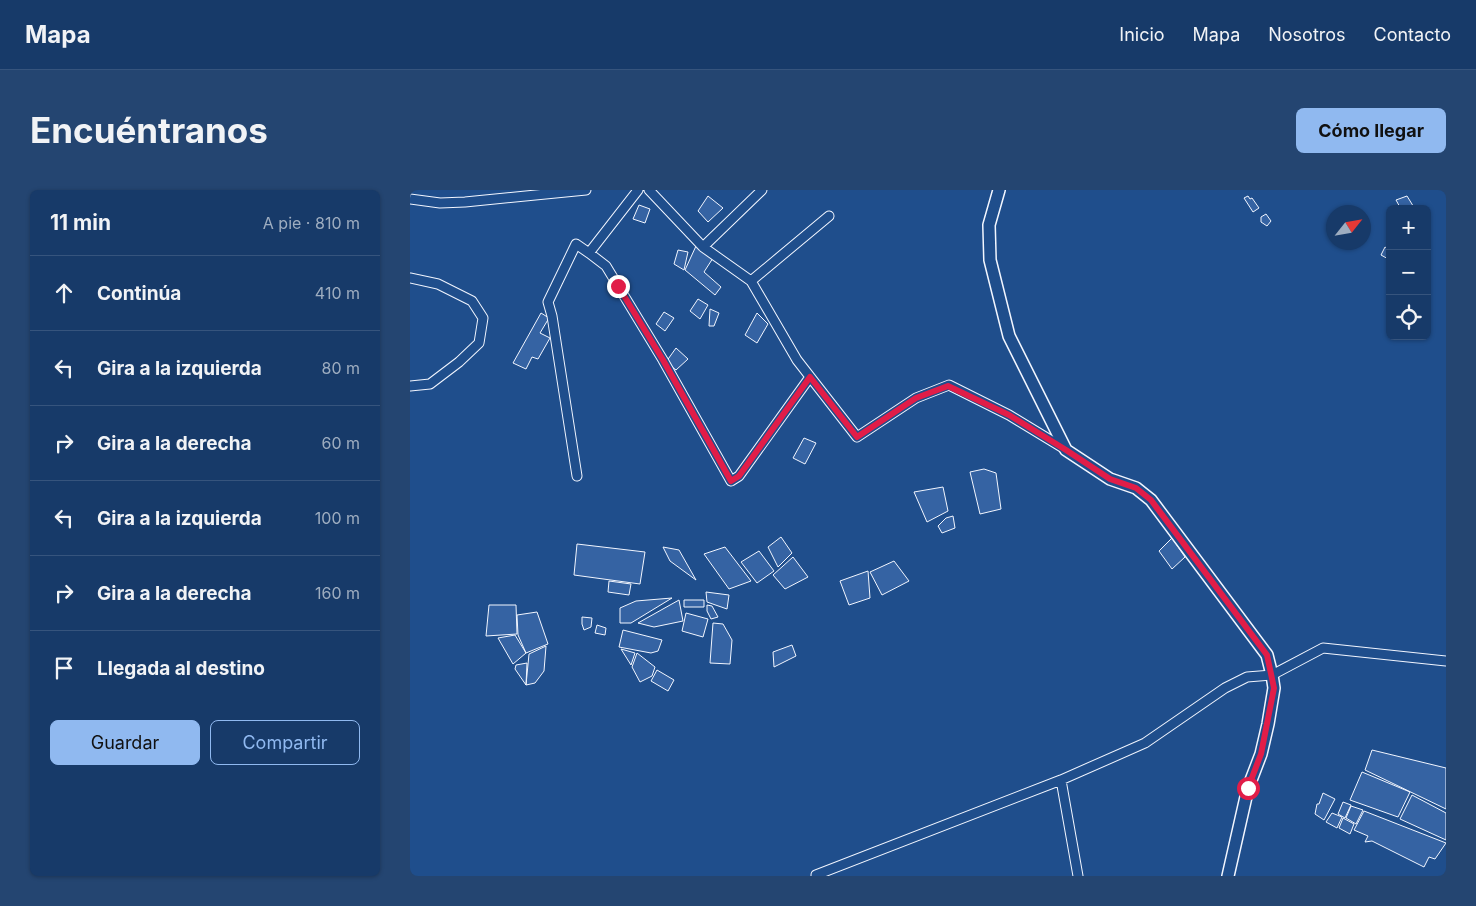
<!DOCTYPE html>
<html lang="es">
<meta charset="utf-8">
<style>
body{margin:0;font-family:Inter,sans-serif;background:#244571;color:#f1f3f6}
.controls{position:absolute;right:15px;top:15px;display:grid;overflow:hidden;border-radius:8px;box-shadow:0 1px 4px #0004}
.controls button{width:45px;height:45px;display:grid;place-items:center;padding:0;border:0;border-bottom:1px solid #36547d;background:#173a69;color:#f1f3f6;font:25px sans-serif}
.compass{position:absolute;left:916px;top:15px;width:45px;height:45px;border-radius:50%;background:#173a69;box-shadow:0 1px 4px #0004;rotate:59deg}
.stop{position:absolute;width:15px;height:15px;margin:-11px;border:4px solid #e11d48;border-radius:50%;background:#fff}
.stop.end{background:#e11d48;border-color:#fff;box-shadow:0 1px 5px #0008}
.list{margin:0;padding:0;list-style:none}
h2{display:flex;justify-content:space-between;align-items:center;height:65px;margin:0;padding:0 20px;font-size:21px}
h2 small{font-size:16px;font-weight:400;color:#9eadc0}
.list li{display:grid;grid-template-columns:32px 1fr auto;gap:15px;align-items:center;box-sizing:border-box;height:75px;padding:0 20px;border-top:1px solid #36547d}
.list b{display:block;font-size:19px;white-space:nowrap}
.list em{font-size:16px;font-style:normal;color:#9eadc0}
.actions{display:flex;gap:10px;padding:15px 20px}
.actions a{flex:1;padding:11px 0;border:1px solid #90b9f0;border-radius:8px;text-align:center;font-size:18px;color:#90b9f0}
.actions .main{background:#90b9f0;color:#111}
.icon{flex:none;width:28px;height:28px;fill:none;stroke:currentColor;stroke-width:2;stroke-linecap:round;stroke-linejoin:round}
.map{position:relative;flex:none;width:1036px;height:686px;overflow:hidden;border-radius:8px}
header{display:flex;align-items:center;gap:30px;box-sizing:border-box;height:70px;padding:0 25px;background:#173a69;border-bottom:1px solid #36547d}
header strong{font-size:24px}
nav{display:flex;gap:28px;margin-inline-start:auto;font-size:18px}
.intro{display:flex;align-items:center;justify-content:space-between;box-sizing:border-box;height:120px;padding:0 30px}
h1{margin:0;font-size:35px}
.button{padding:12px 22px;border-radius:8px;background:#90b9f0;color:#111;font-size:18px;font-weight:700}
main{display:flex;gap:30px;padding:0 30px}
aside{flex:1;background:#173a69;border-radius:8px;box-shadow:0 1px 4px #0004}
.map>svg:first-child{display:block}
</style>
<header>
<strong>Mapa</strong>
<nav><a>Inicio</a><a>Mapa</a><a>Nosotros</a><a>Contacto</a></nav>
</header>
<div class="intro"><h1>Encuéntranos</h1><a class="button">Cómo llegar</a></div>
<main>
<aside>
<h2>11 min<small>A pie · 810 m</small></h2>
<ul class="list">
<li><svg class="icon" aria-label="ahead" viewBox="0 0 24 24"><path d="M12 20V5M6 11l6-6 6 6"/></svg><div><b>Continúa</b></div><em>410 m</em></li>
<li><svg class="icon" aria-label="left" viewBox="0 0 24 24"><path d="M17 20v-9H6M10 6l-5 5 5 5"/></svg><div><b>Gira a la izquierda</b></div><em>80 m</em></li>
<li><svg class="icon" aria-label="right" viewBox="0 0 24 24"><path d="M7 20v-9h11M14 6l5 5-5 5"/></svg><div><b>Gira a la derecha</b></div><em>60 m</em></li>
<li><svg class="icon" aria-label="left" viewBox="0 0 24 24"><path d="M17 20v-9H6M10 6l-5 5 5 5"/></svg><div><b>Gira a la izquierda</b></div><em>100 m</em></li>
<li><svg class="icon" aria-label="right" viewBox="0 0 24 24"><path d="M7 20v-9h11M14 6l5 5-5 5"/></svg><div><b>Gira a la derecha</b></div><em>160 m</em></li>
<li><svg class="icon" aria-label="arrive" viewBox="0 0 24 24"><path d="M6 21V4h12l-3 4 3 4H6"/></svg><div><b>Llegada al destino</b></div></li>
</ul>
<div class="actions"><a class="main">Guardar</a><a>Compartir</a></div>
</aside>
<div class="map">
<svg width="1036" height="686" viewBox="0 0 1036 686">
<rect width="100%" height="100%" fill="#1f4e8c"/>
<path fill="#3563a3" stroke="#f2f6ff" d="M 298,6 L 313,18 L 298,32 L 288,21 Z
M 838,6 L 840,9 L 842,8 L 849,18 L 843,22 L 834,8 Z
M 997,6 L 1005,19 L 991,19 L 986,10 Z
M 229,15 L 240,19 L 235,33 L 223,29 Z
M 856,24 L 861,31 L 857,36 L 851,32 L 851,27 Z
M 286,56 L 303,68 L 294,82 L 311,97 L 305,105 L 275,80 Z
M 975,57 L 980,60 L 980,70 L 971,65 Z
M 268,60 L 278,62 L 274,80 L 264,74 Z
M 288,109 L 298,115 L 290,129 L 280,121 Z
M 300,119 L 309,123 L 304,136 L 299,136 Z
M 254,122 L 264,128 L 255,141 L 246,134 Z
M 131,123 L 139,128 L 130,143 L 140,148 L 128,169 L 122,167 L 116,179 L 103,173 Z
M 347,123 L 358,134 L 347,153 L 335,145 Z
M 266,158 L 278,169 L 266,180 L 256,172 Z
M 394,248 L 406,253 L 395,274 L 383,268 Z
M 574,279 L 586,283 L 591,319 L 570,324 L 560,282 Z
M 533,297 L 538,321 L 517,332 L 504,302 Z
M 543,326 L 545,338 L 532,343 L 528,336 L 536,328 Z
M 371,347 L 382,363 L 368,377 L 358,357 Z
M 762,348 L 775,367 L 762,379 L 749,361 Z
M 167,354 L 235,362 L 230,394 L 164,385 Z
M 253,357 L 269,360 L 286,390 L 260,371 Z
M 315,357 L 341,391 L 319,399 L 294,364 Z
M 349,361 L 364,381 L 347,393 L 331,372 Z
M 383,367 L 398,387 L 375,399 L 363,385 Z
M 484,371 L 499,391 L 472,405 L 460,382 Z
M 458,381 L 460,408 L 439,415 L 430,391 Z
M 199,391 L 221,394 L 219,405 L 198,402 Z
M 296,402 L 319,405 L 317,419 L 297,412 Z
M 262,408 L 221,433 L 210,433 L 210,418 L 226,411 Z
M 269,410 L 273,431 L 244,437 L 228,433 Z
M 274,410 L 294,410 L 294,417 L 274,417 Z
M 79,415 L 106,415 L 107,444 L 76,446 Z
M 297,415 L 302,416 L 308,427 L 301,429 L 297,421 Z
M 127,422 L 138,454 L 116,463 L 108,445 L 107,425 Z
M 276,423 L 298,429 L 293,447 L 272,441 Z
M 172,427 L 182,428 L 181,437 L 174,440 L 172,434 Z
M 303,433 L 313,434 L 322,450 L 320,474 L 300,473 Z
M 187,435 L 196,438 L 195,445 L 185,443 Z
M 213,440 L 252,450 L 248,461 L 241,463 L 209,457 Z
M 105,445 L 116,463 L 103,474 L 88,448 Z
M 382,455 L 386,466 L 364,477 L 363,462 Z
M 136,456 L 134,481 L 125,493 L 116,495 L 119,464 Z
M 211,459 L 225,463 L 221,475 Z
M 227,463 L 245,477 L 242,486 L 230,492 L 222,477 Z
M 117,473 L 116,495 L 105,479 L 106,475 Z
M 247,480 L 264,490 L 258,501 L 241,491 Z
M 962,560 L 1036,578 L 1036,619 L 955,580 Z
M 952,582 L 1000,602 L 988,627 L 940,610 Z
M 913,603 L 925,609 L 914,630 L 905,624 L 907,614 L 909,614 Z
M 1002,605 L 1036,623 L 1036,650 L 990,629 Z
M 933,612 L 941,615 L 935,628 L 928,624 Z
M 941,616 L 953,620 L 946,634 L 936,628 Z
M 954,621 L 1036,653 L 1025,669 L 1019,667 L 1014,677 L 962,651 L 955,652 L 958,646 L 944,640 Z
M 922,623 L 932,627 L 927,638 L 916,632 Z
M 933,628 L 944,634 L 940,644 L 929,638 Z"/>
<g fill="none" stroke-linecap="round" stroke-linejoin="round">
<defs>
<path id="street" d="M 239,0 L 293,57 L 341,91 L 387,170 L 447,247 L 506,208 L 539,195 L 599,225 L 655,259
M 0,9 L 30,13 L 55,12 L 176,0
M 293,57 L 352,0
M 179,63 L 196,76 L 253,170 L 321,291 L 329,286 L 400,187
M 0,88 L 28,94 L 62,111 L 73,128 L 69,153 L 49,172 L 20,194 L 0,196
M 341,91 L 419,26
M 167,286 L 142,126 L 138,112 L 166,54 L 179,63 L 228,0
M 651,590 L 668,686
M 406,686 L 406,685 L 651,590 L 735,553 L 815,498 L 837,487 L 862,485 L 913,458 L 1036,471"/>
<path id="secondary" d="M 589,0 L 579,35 L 580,70 L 599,146 L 656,260 L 700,289 L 726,298 L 741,310 L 857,465 L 862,485 L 864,498 L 858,534 L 851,564 L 838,598 L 818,686"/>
</defs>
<use href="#street" stroke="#f2f6ff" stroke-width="11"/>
<use href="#secondary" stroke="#f2f6ff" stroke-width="14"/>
<use href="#street" stroke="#1f4e8c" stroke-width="9"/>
<use href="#secondary" stroke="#1f4e8c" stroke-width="11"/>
</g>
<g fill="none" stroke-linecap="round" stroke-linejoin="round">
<path stroke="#e11d48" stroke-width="6" d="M 208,96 L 253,170 L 321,291 L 329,286 L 400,187 L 447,247 L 506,208 L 538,196 L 599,225 L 656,260 L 700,289 L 726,298 L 741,310 L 857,465 L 864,498 L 851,564 L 838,598"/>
</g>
</svg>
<div class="controls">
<button>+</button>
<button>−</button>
<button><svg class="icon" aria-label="locate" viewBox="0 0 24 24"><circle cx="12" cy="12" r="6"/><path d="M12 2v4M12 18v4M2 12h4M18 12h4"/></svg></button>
</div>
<svg class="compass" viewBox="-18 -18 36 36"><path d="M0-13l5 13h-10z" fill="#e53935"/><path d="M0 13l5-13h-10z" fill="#9eadc0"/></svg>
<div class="stop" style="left:838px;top:598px"></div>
<div class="stop end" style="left:208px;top:96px"></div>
</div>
</main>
